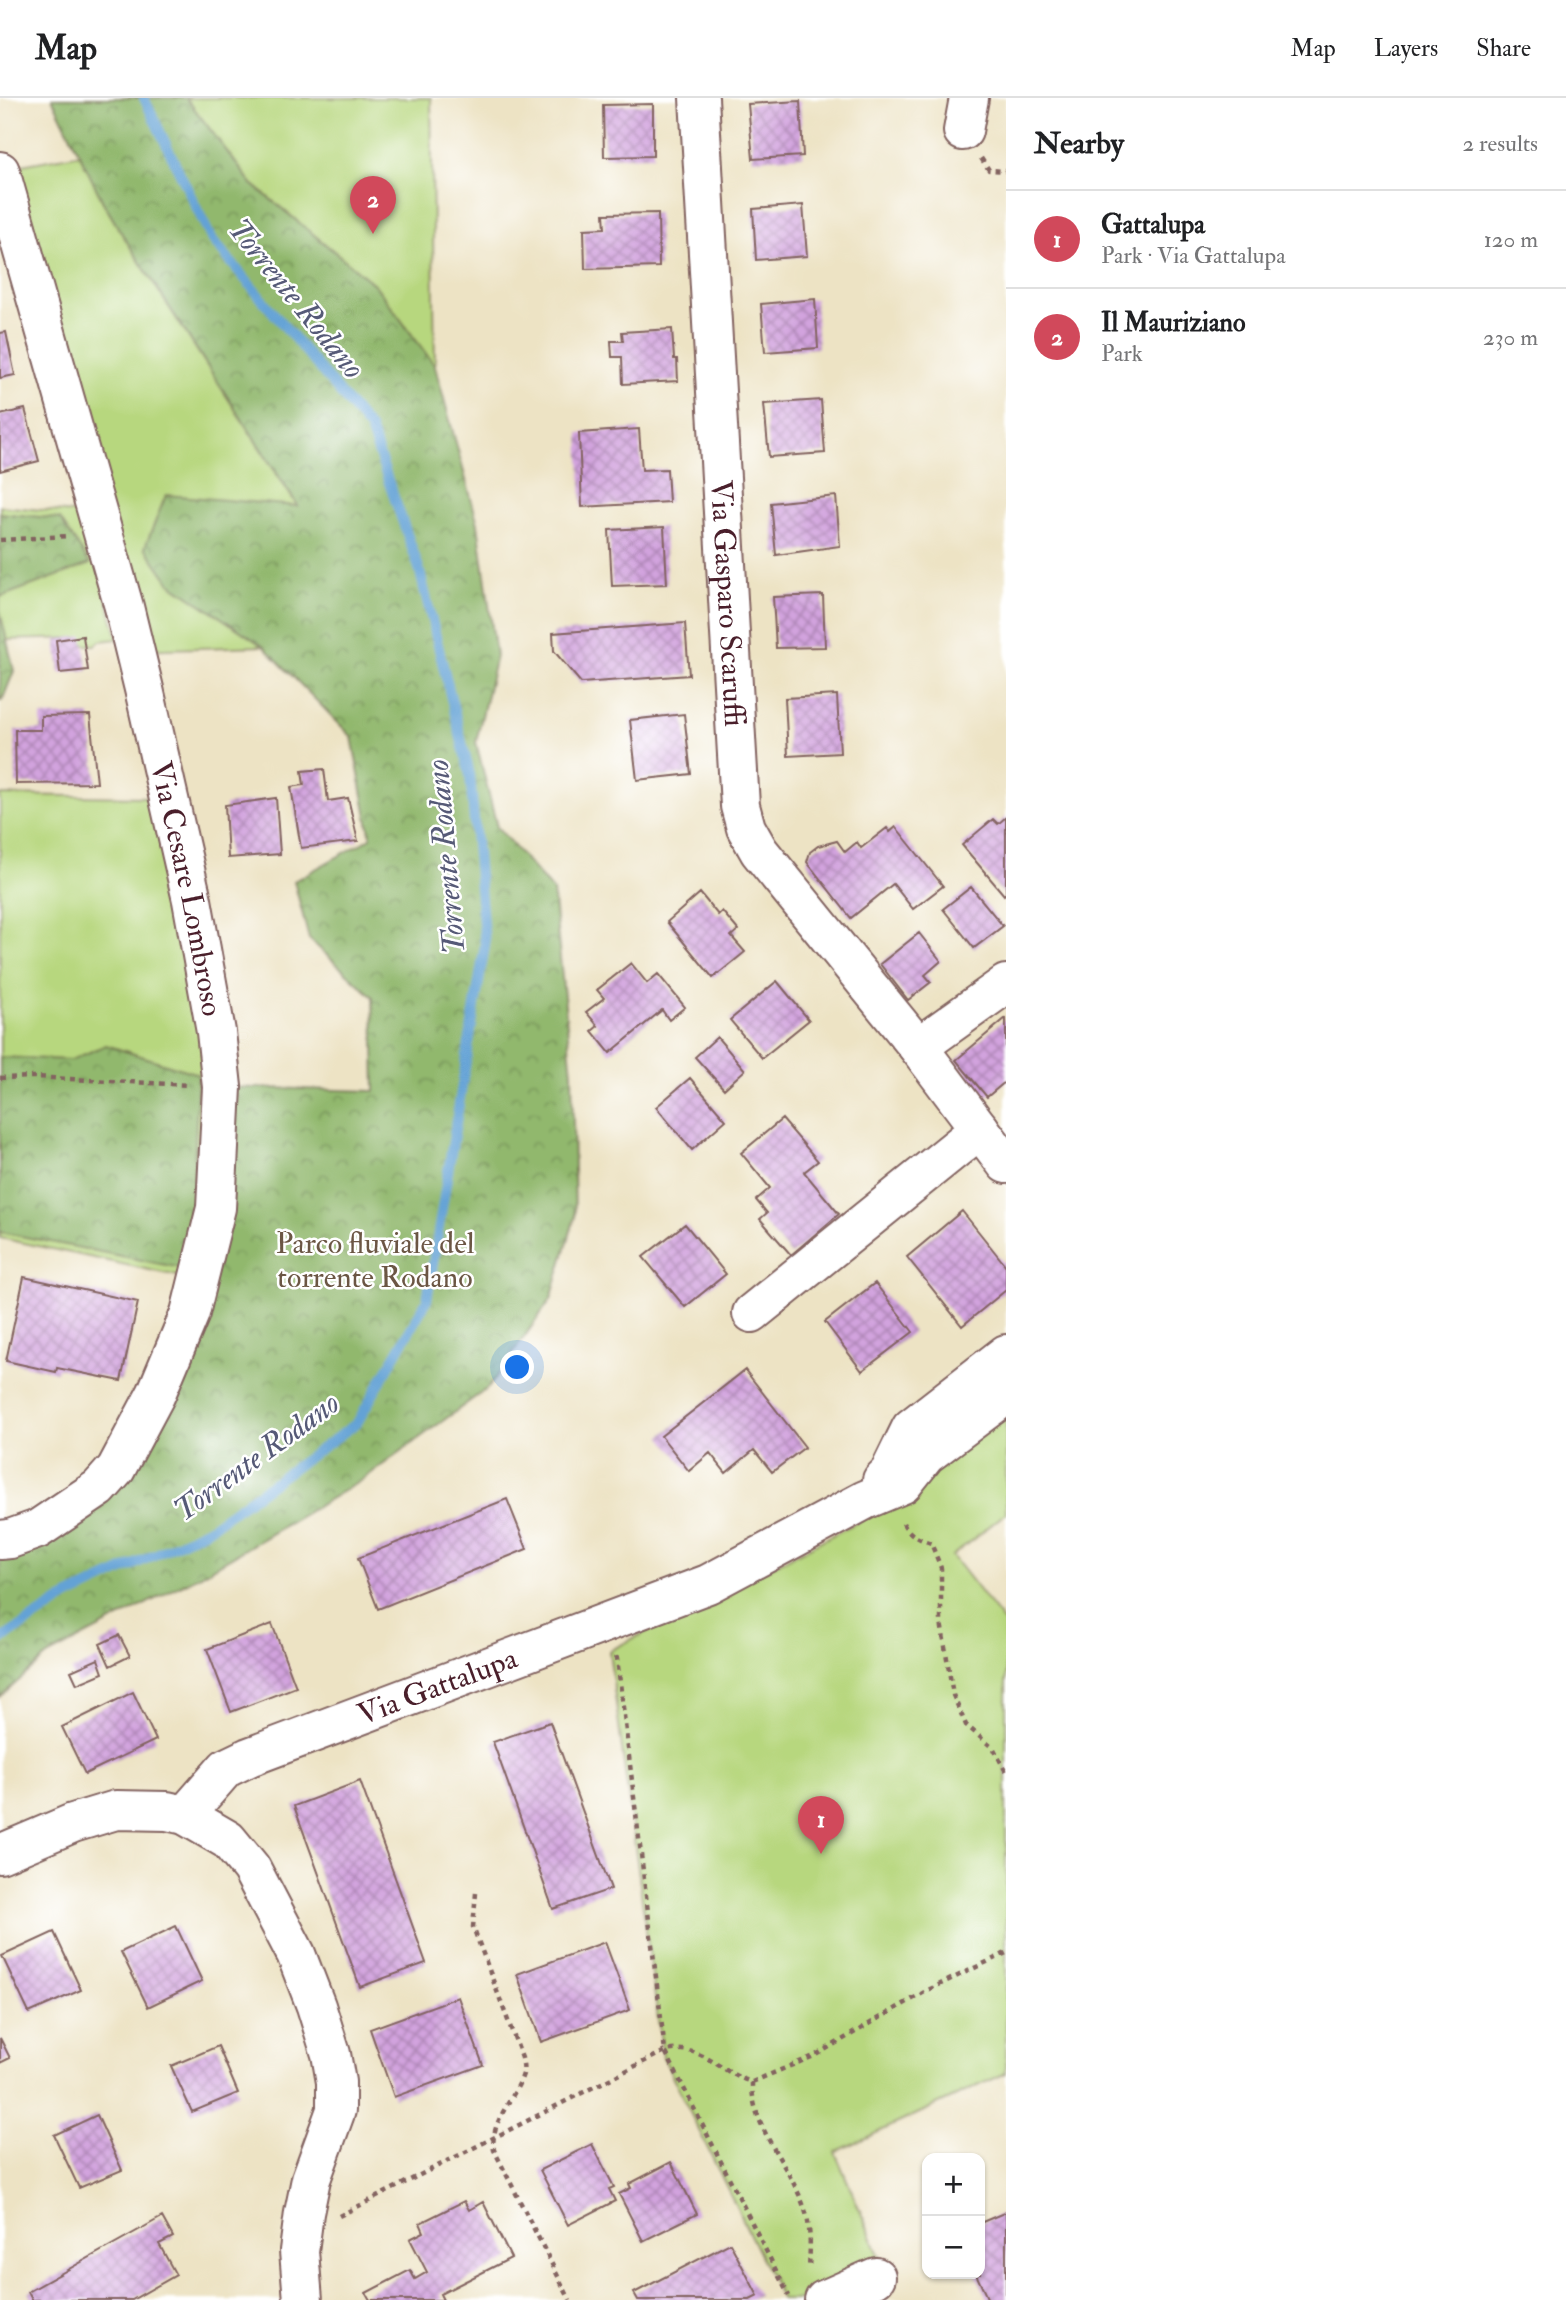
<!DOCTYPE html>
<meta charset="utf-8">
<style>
body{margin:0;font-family:"IM FELL Double Pica",serif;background:#f6f6f6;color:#202124}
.controls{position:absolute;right:21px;bottom:21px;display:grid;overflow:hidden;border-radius:14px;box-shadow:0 2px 5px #0004}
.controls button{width:63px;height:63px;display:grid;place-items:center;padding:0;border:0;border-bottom:2px solid #e0e0e0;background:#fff;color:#202124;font:35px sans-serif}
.you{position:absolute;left:518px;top:1270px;width:24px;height:24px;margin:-18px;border:5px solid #fff;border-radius:50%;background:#1a73e8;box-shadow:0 0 0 10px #1a73e833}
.badge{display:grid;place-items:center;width:46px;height:46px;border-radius:50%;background:#d1495b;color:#fff;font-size:23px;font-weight:700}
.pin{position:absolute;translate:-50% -58px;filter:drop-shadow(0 2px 4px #0008)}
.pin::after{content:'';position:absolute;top:37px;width:24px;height:21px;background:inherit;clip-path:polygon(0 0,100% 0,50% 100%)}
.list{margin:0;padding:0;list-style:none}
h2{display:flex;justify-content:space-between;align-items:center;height:91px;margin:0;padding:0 28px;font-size:30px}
h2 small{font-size:23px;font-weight:400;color:#757577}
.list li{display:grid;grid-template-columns:46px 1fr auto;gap:21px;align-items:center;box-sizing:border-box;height:98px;padding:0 28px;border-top:2px solid #e0e0e0}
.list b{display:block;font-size:26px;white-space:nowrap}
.list p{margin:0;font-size:23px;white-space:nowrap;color:#757577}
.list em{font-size:23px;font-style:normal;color:#757577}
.map{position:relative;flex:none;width:1006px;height:2202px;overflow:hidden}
header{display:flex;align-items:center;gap:42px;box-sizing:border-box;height:98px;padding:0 35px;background:#fff;border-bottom:2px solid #e0e0e0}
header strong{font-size:33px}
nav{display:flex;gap:38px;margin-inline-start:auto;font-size:24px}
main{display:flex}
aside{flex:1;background:#fff}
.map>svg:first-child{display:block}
</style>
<header>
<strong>Map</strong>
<nav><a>Map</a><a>Layers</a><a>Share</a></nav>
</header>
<main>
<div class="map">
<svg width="1006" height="2202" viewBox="0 0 1006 2202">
<defs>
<pattern id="forest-crowns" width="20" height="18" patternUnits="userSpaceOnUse" patternTransform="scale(1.75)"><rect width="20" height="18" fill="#91b86d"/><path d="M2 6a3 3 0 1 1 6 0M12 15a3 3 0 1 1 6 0" fill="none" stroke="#78955a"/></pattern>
<pattern id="building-cross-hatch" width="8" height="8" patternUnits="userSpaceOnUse" patternTransform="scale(1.75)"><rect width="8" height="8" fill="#d2a3de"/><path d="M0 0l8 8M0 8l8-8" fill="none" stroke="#ac84b4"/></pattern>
</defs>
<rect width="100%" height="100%" fill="#fff"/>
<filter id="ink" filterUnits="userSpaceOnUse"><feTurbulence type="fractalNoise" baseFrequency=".0143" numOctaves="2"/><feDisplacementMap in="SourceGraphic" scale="14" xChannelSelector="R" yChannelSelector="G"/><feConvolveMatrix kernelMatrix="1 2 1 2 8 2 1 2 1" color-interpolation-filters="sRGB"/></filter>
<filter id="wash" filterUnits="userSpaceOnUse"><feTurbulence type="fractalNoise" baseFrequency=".00686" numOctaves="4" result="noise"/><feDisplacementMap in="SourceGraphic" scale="28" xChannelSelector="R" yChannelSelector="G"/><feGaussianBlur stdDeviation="1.57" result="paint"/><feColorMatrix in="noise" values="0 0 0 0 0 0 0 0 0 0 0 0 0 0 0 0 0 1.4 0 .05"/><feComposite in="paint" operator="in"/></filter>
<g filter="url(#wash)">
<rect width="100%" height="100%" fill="#ede3c4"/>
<path fill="#b7d77e" stroke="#807b54" stroke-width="2" d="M 186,0 L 431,0 L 435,268 L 375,187 L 252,86 Z
M 80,56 L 103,104 L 122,136 L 298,409 L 166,397 L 170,485 L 263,548 L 133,552 L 0,71 Z
M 0,408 L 84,416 L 118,541 L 100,543 L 96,547 L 81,547 L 81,540 L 0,542 Z
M 0,697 L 146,699 L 165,740 L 205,963 L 200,1105 L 187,1180 L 0,1140 Z
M 1006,1316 L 1006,1415 L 952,1458 L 1006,1527 L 1006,1975 L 835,2054 L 882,2164 L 803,2202 L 782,2202 L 663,1959 L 609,1553 L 900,1402 Z"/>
<path fill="url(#forest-crowns)" stroke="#6e6c4c" stroke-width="2" d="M 52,0 L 186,0 L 252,86 L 375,187 L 435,268 L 478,426 L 496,558 L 476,644 L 497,729 L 553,793 L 572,975 L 575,1119 L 551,1201 L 489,1289 L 362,1382 L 201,1477 L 47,1558 L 0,1599 L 0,1444 L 59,1418 L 173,1257 L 222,989 L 375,993 L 373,899 L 309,841 L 294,783 L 371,740 L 352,639 L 263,548 L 170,485 L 145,449 L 166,397 L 298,408 L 122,136 L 103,104 Z
M 0,415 L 60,421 L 90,466 L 0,499 Z
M 0,513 L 14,573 L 2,603 L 0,603 Z
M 106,947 L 198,976 L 193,1099 L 181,1170 L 0,1134 L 0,959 L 71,962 Z"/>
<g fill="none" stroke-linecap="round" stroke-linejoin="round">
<path stroke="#64a2d5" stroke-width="10" d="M 0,1542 L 67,1499 L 208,1431 L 357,1325 L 427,1202 L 485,847 L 470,677 L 419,470 L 370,331 L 211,140 L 144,0"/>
</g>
<g id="blocks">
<path fill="url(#building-cross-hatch)" d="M 800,3 L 803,58 L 753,61 L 748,6 Z
M 653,6 L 653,58 L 604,59 L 603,7 Z
M 803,107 L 807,158 L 756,162 L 753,111 Z
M 658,115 L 659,169 L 585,171 L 584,131 L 605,130 L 604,116 Z
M 815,201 L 818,250 L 765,254 L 761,206 Z
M 672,231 L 674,261 L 677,261 L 678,283 L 623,286 L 622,259 L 612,259 L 611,243 L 623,243 L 622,234 Z
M 6,234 L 15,277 L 0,280 L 0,235 Z
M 821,302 L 825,355 L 769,359 L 764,306 Z
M 25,311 L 39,363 L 0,373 L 0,317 Z
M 639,331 L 642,372 L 667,371 L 669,404 L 582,409 L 579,335 Z
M 836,398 L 840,448 L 776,457 L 771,405 Z
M 664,429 L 667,486 L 612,488 L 609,432 Z
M 823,497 L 825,549 L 776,550 L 773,499 Z
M 685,525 L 689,577 L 581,585 L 554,553 L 553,535 Z
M 83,538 L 88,572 L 60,575 L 56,542 Z
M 837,597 L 840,655 L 788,658 L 785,600 Z
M 684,616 L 691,676 L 637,682 L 630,622 Z
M 90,617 L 97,685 L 16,686 L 15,632 L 41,632 L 41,618 Z
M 324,671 L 328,703 L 348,700 L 358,743 L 301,750 L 291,689 L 304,687 L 302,673 Z
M 276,700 L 280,756 L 228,760 L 225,707 Z
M 1006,719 L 1006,795 L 1004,797 L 962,747 L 993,721 L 998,726 Z
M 896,729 L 943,788 L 913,811 L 893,786 L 851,820 L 807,764 L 810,754 L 818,748 L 837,743 L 845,754 L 857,744 L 861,750 L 887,730 L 890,734 Z
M 971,789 L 1003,828 L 974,850 L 943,811 Z
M 700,795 L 718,817 L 722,813 L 738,832 L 731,838 L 745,854 L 713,880 L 667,824 Z
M 919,835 L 941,863 L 925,877 L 931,884 L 908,902 L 880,866 Z
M 631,865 L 647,885 L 658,876 L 685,909 L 669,922 L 662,912 L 610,955 L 592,933 L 598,928 L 586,914 L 604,900 L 597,892 Z
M 777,883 L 809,922 L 762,960 L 730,922 Z
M 1006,920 L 1006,983 L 987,999 L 956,962 Z
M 717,939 L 745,972 L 724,991 L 695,959 Z
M 690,980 L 726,1022 L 692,1052 L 656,1009 Z
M 782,1021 L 818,1063 L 804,1074 L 839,1116 L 791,1157 L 760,1121 L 767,1115 L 756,1102 L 770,1090 L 741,1055 Z
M 962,1113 L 1006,1168 L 1006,1192 L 962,1228 L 907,1159 Z
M 685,1126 L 726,1176 L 685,1209 L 643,1159 Z
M 24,1179 L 138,1204 L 121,1283 L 57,1270 L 56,1274 L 6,1263 Z
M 875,1185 L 913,1234 L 862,1273 L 825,1224 Z
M 745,1272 L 805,1349 L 772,1374 L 754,1352 L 726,1375 L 710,1355 L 689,1373 L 661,1338 Z
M 507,1401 L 527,1451 L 378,1511 L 358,1460 Z
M 272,1526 L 296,1589 L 231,1614 L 207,1551 Z
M 119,1537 L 130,1558 L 110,1568 L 100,1546 Z
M 98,1561 L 103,1575 L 77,1586 L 71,1573 Z
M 133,1594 L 156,1642 L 85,1676 L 62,1629 Z
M 550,1624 L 611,1791 L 553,1811 L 493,1644 Z
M 360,1683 L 426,1865 L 360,1889 L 294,1708 Z
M 176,1828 L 202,1883 L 148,1909 L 121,1854 Z
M 54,1834 L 81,1892 L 29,1915 L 2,1858 Z
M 605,1844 L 630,1912 L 541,1944 L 517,1876 Z
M 458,1899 L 483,1967 L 394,1999 L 370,1931 Z
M 0,1940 L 10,1960 L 0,1965 Z
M 218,1948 L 238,1995 L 192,2014 L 171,1968 Z
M 97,2017 L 122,2072 L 79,2090 L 54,2037 Z
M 592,2046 L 614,2089 L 609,2091 L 615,2103 L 568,2127 L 540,2072 Z
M 671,2064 L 697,2116 L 643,2143 L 619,2096 L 631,2090 L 629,2086 Z
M 464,2103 L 469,2112 L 483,2104 L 511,2160 L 440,2196 L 443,2202 L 370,2202 L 366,2195 L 410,2172 L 415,2181 L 427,2174 L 410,2141 L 424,2134 L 420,2125 Z
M 1006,2114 L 1006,2202 L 988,2202 L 976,2176 L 980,2176 L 980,2125 Z
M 162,2119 L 173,2139 L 159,2146 L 176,2177 L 132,2202 L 32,2202 L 28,2194 Z
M 730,2145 L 758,2198 L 750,2202 L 638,2202 L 634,2195 Z"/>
</g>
</g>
<g filter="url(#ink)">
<use href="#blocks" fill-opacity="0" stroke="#836461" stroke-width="2"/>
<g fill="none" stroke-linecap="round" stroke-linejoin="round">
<defs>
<g id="minor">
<path id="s1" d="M 699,0 L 740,708 L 746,730 L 759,753 L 918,949 L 1006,1066"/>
<path d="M 963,33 L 969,0"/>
<path id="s2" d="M 0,73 L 124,509 L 144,591 L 192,802 L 216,934 L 222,989 L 216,1110 L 190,1215 L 156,1296 L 116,1371 L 99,1390 L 38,1431 L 10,1441 L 0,1442"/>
<path d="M 918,949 L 1006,886"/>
<path d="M 752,1215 L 980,1031"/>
<path d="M 882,1382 L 889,1375 L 911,1330 L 1006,1256"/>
<path id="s3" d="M 185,1717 L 226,1670 L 249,1659 L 708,1486 L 865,1402 L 903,1386 L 926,1357 L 1006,1297"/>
<path d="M 0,1756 L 73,1725 L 116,1712 L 167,1713 L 185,1717 L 228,1742 L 251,1770 L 296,1856 L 316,1908 L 331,1956 L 336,1984 L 336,2012 L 311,2081 L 304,2115 L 299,2153 L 303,2202"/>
<path d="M 824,2202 L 876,2179"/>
</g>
</defs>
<use href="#minor" stroke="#836461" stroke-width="42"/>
<path stroke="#836461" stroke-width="4.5" stroke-dasharray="5 5" stroke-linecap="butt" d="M 981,60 L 989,72 L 1006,73
M 0,442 L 69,438
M 0,980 L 33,979 L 188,987
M 903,1425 C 909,1437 919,1441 931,1445 L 941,1470 L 941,1524 L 953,1597 L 966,1627 L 994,1651 L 1006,1674
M 615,1561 L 617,1560 L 665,1953 L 789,2198
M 476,1795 L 473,1829 L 522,1960 C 523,1965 524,1971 523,1976 C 515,2001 489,2024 494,2052 L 570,2202
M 752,1984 L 814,1958 L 928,1892 L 1006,1855
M 339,2118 L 665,1953 C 703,1945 719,1975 752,1984 C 751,2032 793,2070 806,2115 C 811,2133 810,2152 809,2170"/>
<use href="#minor" stroke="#fff" stroke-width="38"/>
</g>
</g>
<g text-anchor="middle" stroke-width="5" stroke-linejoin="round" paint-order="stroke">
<g font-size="30" fill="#4a1f2b" stroke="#fff">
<text dy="10" stroke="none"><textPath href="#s1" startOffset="506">Via Gasparo Scaruffi</textPath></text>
<text dy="10" stroke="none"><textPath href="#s2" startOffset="742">Via Cesare Lombroso</textPath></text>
<text dy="10" stroke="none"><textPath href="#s3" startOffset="289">Via Gattalupa</textPath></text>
</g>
<g font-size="30" fill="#6b5644" stroke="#fff">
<text x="375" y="1155">Parco fluviale del<tspan x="375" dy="34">torrente Rodano</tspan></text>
</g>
<g font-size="32" font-style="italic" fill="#565a77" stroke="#fff">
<text transform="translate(297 200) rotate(51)" y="11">Torrente Rodano</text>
<text transform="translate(445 759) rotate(-95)" y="11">Torrente Rodano</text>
<text transform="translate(256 1358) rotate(-36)" y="11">Torrente Rodano</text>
</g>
</g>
</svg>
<div class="controls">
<button>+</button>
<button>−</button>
</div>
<div class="you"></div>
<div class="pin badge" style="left:821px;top:1756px">1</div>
<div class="pin badge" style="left:373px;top:136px">2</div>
</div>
<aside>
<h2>Nearby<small>2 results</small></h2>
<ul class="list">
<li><span class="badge">1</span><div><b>Gattalupa</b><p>Park · Via Gattalupa</p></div><em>120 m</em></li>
<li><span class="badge">2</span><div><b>Il Mauriziano</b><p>Park</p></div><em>230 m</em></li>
</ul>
</aside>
</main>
